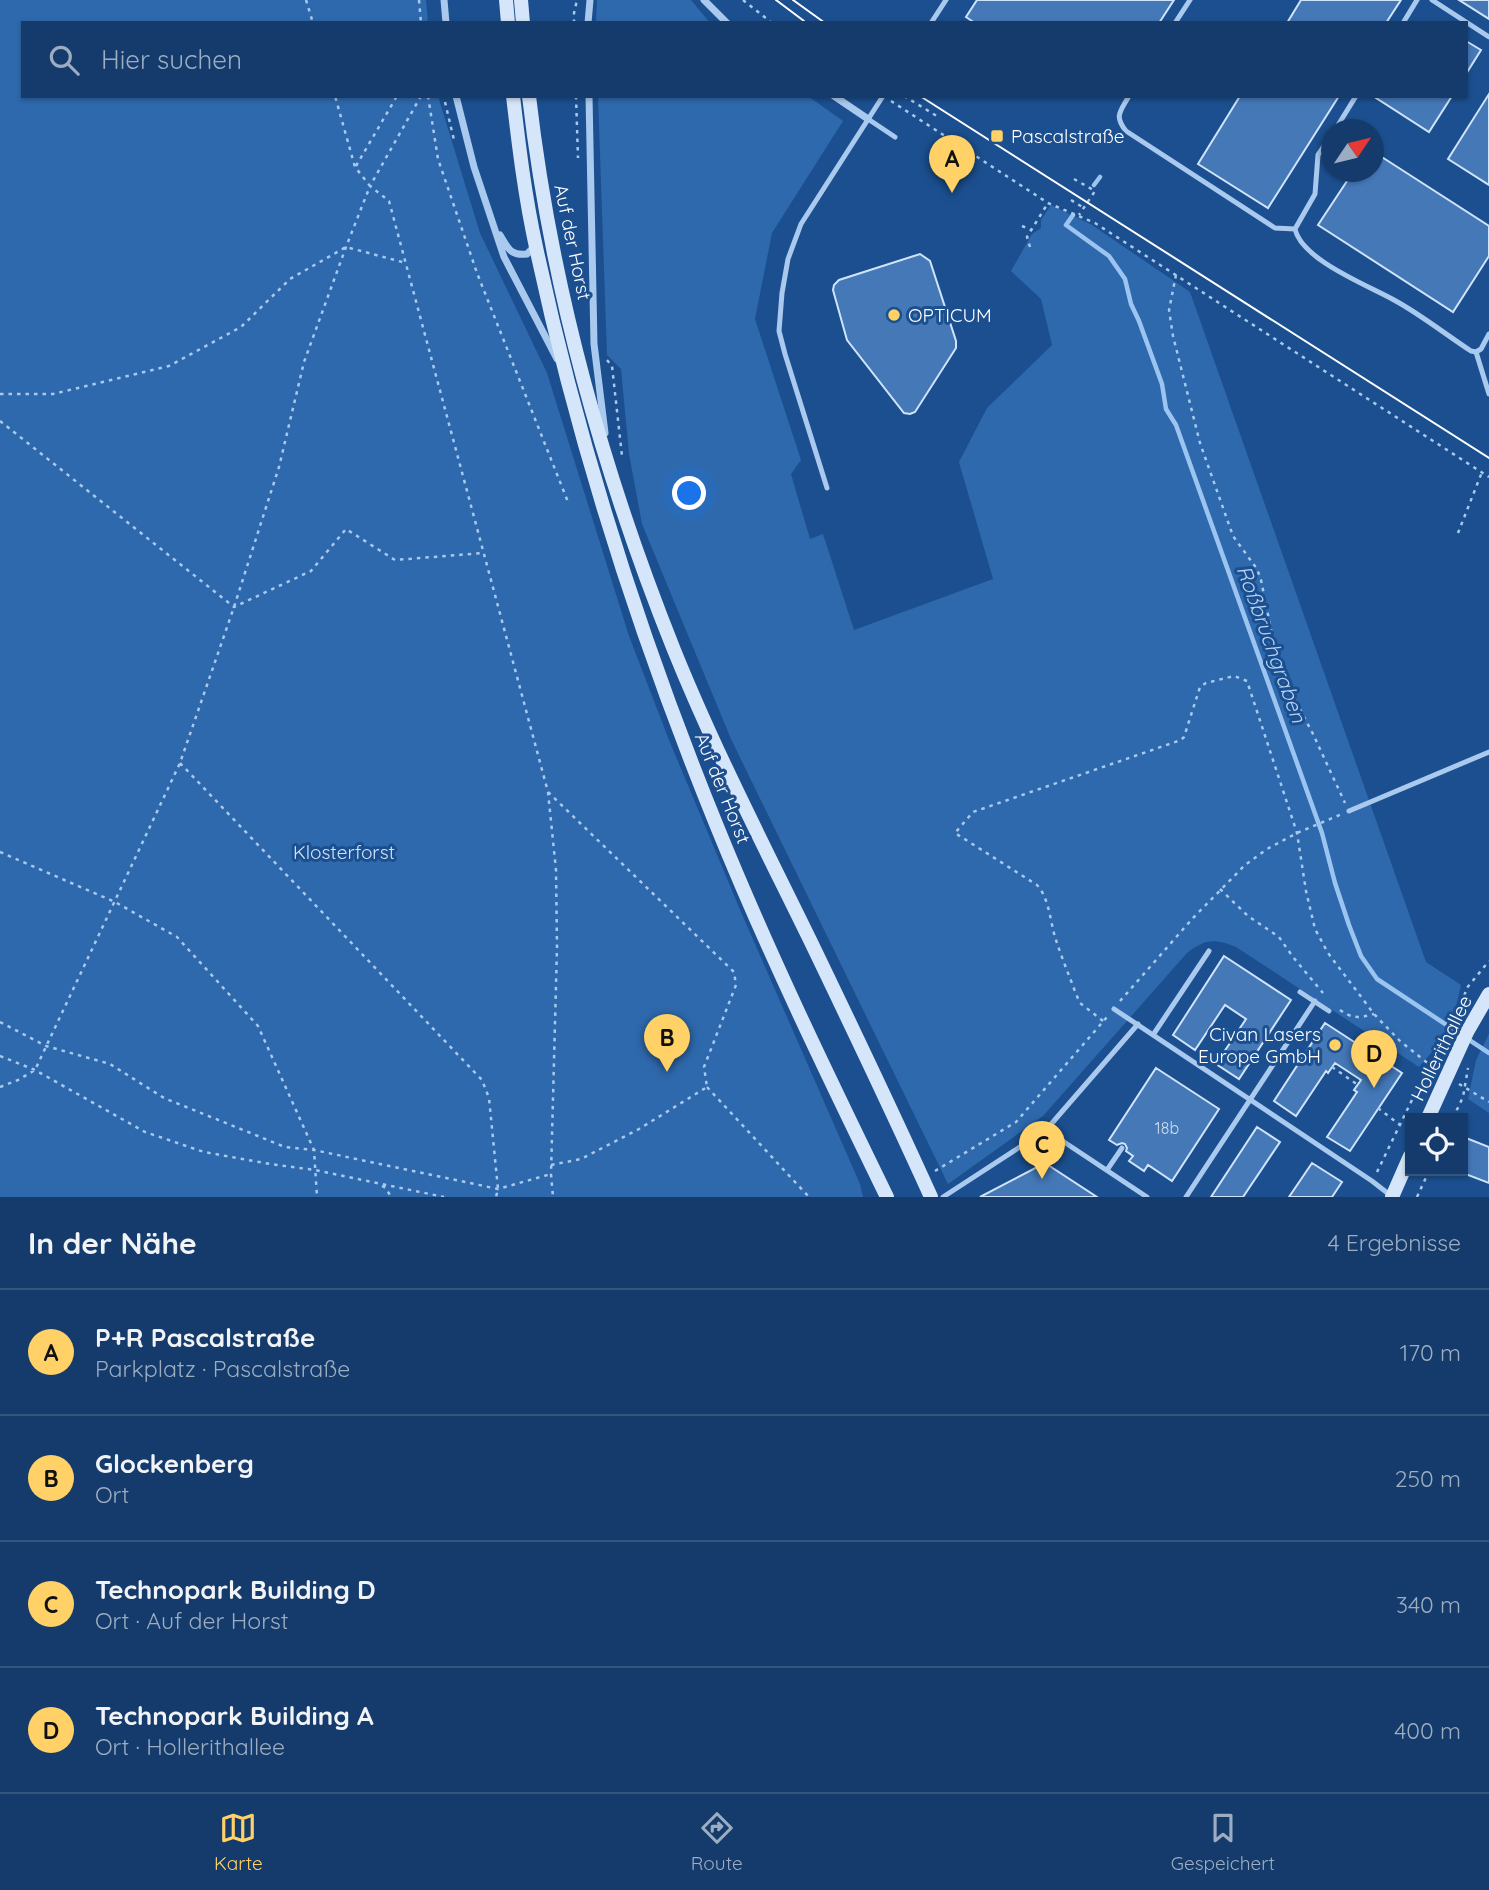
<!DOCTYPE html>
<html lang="de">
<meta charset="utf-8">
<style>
body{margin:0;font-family:Quicksand,sans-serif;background:#1d4271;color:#f1f3f6}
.controls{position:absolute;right:21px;bottom:21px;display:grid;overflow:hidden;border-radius:0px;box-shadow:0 2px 5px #0004}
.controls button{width:63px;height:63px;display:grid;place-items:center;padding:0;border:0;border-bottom:2px solid #33557e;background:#143b6b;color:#f1f3f6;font:35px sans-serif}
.compass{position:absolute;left:1321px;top:119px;width:63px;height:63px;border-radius:50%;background:#143b6b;box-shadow:0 2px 5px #0004;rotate:55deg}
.you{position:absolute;left:690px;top:494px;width:24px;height:24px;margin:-18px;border:5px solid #fff;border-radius:50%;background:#1a73e8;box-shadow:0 0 0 10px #1a73e833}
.badge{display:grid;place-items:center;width:46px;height:46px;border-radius:50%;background:#ffd166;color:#111;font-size:23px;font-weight:700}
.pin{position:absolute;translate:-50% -58px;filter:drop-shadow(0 2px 4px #0008)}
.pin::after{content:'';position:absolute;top:37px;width:24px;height:21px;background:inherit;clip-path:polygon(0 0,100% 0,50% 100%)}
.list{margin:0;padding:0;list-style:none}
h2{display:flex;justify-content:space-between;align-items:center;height:91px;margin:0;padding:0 28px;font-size:30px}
h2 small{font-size:23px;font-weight:400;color:#9dadc1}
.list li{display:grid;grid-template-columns:46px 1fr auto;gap:21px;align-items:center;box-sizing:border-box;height:126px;padding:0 28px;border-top:2px solid #33557e}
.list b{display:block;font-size:26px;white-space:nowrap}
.list p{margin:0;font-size:23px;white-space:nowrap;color:#9dadc1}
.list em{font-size:23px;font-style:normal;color:#9dadc1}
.icon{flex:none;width:38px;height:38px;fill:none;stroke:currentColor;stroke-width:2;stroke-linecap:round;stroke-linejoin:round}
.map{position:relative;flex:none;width:1489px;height:1197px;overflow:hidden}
.search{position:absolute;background:#143b6b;box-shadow:0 2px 5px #0004;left:21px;right:21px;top:21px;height:77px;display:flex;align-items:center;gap:18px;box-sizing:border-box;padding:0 24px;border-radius:0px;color:#9dadc1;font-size:26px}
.sheet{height:595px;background:#143b6b}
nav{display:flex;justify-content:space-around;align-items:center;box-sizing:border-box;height:98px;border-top:2px solid #33557e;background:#143b6b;font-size:19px;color:#9dadc1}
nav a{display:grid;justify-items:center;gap:4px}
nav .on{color:#ffd166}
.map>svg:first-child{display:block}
</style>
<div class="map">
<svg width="1489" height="1197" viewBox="0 0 1489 1197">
<rect width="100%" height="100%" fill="#1b4f8f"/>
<path fill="#2e69ad" d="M 0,0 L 426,0 L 428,23 L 23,23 L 23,96 L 438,96 L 480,233 L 547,373 L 629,636 L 669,740 L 741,912 L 860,1184 L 863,1197 L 0,1197 Z
M 597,0 L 691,0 L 710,23 L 596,23 Z
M 598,96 L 808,96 L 843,121 L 772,233 L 755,319 L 801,460 L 791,474 L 810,539 L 823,534 L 854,630 L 993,579 L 959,462 L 987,408 L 1052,345 L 1041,299 L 1011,271 L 1032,234 L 1041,228 L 1041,220 L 1051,205 L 1092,225 L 1190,292 L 1426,962 L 1461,985 L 1454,1015 L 1443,1039 L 1419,1067 L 1236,947 C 1214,938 1205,939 1187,953 L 1043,1116 L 948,1184 L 731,739 L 642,524 L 629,454 L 621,369 L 607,355 Z
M 1489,1034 L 1489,1113 L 1468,1099 L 1476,1060 Z"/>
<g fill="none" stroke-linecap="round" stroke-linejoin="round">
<path stroke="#9cc4f0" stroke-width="4.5" d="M 1094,185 L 1100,177
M 1073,215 L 1066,225 L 1109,256 L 1125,279 L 1131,304 L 1139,321 L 1162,384 L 1166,409 L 1176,425 L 1322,833 L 1335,883 L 1349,925 L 1361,956 L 1377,979 L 1489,1053"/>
</g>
<path fill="#4478b7" stroke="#cfe3fa" stroke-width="2" d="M 977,0 L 1174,0 L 1159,23 L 975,23 L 966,17 Z
M 1301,0 L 1401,0 L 1386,23 L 1287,23 Z
M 1459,0 L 1489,0 L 1489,19 Z
M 1466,41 L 1481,50 L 1466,74 Z
M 1489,94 L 1489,185 L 1448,159 Z
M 1240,96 L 1339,96 L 1268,208 L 1198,164 Z
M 1373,96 L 1452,96 L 1429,132 Z
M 1374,152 L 1489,226 L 1489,256 L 1453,312 L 1318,225 L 1353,172 L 1374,172 Z
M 920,254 L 930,261 L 956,341 L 956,348 L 915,412 L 910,414 L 904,413 L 847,340 L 833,290 L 834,285 L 839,280 Z
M 1224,956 L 1291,1000 L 1239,1079 L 1216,1064 L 1246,1019 L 1225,1005 L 1195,1050 L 1173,1035 Z
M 1325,1023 L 1402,1073 L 1350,1151 L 1327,1137 L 1357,1092 L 1354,1090 L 1361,1080 L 1335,1063 L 1328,1073 L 1326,1071 L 1296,1116 L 1274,1101 Z
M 1156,1068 L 1219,1109 L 1172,1181 L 1148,1165 L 1144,1171 L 1129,1161 L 1133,1156 L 1126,1151 L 1127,1148 L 1125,1144 L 1122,1143 L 1117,1145 L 1109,1140 Z
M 1257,1127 L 1280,1142 L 1243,1197 L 1211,1197 Z
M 1466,1138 L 1489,1147 L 1489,1183 L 1463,1173 L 1463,1145 Z
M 1045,1163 L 1097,1197 L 980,1197 Z
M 1312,1163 L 1342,1182 L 1332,1197 L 1289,1197 Z"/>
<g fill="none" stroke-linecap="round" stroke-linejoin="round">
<path stroke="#a9c9ee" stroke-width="2.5" stroke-dasharray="3.5 5" stroke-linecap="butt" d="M 306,0 L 313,23
M 419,0 L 421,23
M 743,0 L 772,23
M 574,23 L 574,13 L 577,0
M 421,96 L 370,186 L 389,201 L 548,792 L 556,870 L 557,947 L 551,1174 L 553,1197
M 428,96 L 438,159 L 477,273 L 568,502
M 576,96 L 578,158
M 904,96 L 940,118
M 946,96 L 947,97
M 891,101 L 1048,203 L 1095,223 L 1489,477
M 445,102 L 454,140
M 356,166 L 397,96
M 1074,179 L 1095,191 L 1079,215
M 1071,200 L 1084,208
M 1022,226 L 1031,230
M 1030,247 L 1027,237 L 1048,203
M 1176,275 L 1169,310 L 1173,336 L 1200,443 L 1233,536 L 1257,569 L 1261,580 L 1278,664 L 1282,675 L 1313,734 L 1345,803
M 607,360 L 612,366 L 622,456
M 0,394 L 53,394 L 169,366 L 241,327 L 290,279 L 346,247 L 406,263
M 0,421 L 234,607 L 311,571 L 346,529 L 395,560 L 483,553
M 1458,533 L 1482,472
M 180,763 L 482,1080 L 489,1098 L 498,1189 L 496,1197
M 548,792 L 734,972 L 736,985 L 704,1067 L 707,1087 L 639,1129 L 581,1159 L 551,1165
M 0,852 L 115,902 L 177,937 L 258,1026 L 314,1150 L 317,1197
M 1220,889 L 1248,916 L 1279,937 L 1293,957 L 1323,993
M 1120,1001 L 1193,918 L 1245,865 L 1267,849 L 1297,833 L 1342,814
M 1340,1010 C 1352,1019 1360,1018 1374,1014
M 1461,1012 L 1466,989 L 1489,961
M 1103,1021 L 1080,1003 L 1076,994 C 1069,975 1061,956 1055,937 C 1050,920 1049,898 1037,885 L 955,833 L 973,812 L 1181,740 L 1184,737 L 1200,687 L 1206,683 L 1234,676 L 1247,681 L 1297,833 L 1306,891 L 1315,929 L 1328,953 L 1374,1014 L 1400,1041 L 1435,1069
M 0,1022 L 46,1046 L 110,1064 L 164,1098 L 285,1147 L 314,1150 L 498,1189 L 551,1174
M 0,1056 L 35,1070 L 145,1132 L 204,1152 L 270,1164 L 315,1170 L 444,1197
M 1332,1067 L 1358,1085
M 1459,1084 L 1489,1102
M 0,1087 L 18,1080 L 35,1070 L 180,763 L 234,607 L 279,467 L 304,362 L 346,247 L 370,186 L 355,167 L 335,96
M 707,1087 L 809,1197
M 1378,1108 L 1400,1125
M 1453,1118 L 1463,1097 L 1468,1068
M 935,1171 L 1016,1122 L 1107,1017
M 1377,1172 L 1426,1071 L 1441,1052
M 382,1186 L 386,1188 L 391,1197
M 1417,1197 L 1429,1171"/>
<path stroke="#a9c9ee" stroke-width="5" d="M 1432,0 L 1489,37
M 931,23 L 946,0
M 1175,23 L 1190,0
M 1403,23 L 1417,0
M 1129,96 C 1120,112 1114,116 1126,131 L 1275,228 L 1295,229
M 868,119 L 895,137
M 1335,130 L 1356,96
M 1332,134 L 1318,155 L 1315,194 L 1295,229 C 1302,260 1367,285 1394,300 C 1420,314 1445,334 1471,351 L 1476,352 L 1481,349 L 1489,334
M 1476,352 L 1489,394
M 827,488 L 785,354 L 779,331 L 782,293 L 788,259 L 801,224 L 883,96
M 1349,811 L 1489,752
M 1300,992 L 1329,1011
M 1114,1009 L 1372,1181 L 1390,1195
M 1153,1035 L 1209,951
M 1046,1130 L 1147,1197
M 1107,1170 L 1122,1148
M 943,1197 L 1046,1130 L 1138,1024
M 1186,1197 L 1315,1001"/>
<path stroke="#a9c9ee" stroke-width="7" d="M 444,0 L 446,23
M 704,0 L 727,23
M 588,23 L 590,0
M 456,96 L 474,167 L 504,257 L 557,359
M 589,96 L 594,344 L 605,433
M 834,96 L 868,119
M 500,235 C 508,248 510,256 527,254 L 535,246"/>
<path stroke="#d6e6fa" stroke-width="14" d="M 506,0 L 508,23
M 521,0 L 523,23
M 513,96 C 519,147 525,197 536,247 C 578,444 640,637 716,824 C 767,950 827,1074 887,1197
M 529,96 C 551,286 603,473 674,650 C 714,749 763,844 810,940 C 851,1025 892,1111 931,1197
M 1428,1118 L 1467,1032 L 1489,994
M 1392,1197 L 1410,1156"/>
<path stroke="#fff" stroke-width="2" d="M 776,0 L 804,21
M 793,0 L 825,23
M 920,96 L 1489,458"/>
</g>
<g fill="#ffd166" stroke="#1b4f8f" stroke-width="2.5">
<rect x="990" y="129" width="14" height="14" rx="3.5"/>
<circle cx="894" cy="315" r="7"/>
<circle cx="1335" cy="1045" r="7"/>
</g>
<g text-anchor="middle" stroke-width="6" stroke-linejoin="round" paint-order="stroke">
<g font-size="16" fill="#d0dded">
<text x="1167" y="1134">18b</text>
</g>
<g font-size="19" fill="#fff" stroke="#1b4f8f" text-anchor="start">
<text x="1011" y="143">Pascalstraße</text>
<text x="908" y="322">OPTICUM</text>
<text x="1321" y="1041" text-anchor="end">Civan Lasers<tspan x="1321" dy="22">Europe GmbH</tspan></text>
</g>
<g font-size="19" fill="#fff" stroke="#1b4f8f">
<text transform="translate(573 242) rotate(78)" y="7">Auf der Horst</text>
<text transform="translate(723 788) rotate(68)" y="7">Auf der Horst</text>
<text transform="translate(1441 1048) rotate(-64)" y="7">Hollerithallee</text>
</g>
<g font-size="19" fill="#cfe3fa" stroke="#1b4f8f">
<text x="344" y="859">Klosterforst</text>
</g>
<g font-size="21" font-style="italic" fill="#b5d3f5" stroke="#1b4f8f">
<text transform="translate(1271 644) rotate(70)" y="7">Roßbruchgraben</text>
</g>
</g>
</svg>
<div class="controls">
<button><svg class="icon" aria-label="locate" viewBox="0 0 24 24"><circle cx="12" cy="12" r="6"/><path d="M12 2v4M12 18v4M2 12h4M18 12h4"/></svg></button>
</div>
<svg class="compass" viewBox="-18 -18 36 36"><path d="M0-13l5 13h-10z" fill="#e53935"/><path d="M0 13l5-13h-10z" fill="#9dadc1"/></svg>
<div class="you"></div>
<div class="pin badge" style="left:952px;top:193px">A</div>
<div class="pin badge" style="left:667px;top:1072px">B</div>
<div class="pin badge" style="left:1042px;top:1179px">C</div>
<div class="pin badge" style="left:1374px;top:1088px">D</div>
<div class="search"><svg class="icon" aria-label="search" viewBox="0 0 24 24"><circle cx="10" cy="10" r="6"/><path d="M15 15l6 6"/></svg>Hier suchen</div>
</div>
<section class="sheet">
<h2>In der Nähe<small>4 Ergebnisse</small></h2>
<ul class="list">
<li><span class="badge">A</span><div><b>P+R Pascalstraße</b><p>Parkplatz · Pascalstraße</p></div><em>170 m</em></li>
<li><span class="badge">B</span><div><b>Glockenberg</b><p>Ort</p></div><em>250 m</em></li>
<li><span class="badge">C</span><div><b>Technopark Building D</b><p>Ort · Auf der Horst</p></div><em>340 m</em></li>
<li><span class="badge">D</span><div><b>Technopark Building A</b><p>Ort · Hollerithallee</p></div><em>400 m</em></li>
</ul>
</section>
<nav>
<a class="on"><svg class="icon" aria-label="map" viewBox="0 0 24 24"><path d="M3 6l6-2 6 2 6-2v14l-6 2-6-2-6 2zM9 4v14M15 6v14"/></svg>Karte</a>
<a><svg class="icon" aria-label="directions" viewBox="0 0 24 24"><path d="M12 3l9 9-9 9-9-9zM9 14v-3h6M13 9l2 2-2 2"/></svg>Route</a>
<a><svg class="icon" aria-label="saved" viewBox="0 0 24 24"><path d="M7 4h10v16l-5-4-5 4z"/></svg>Gespeichert</a>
</nav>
